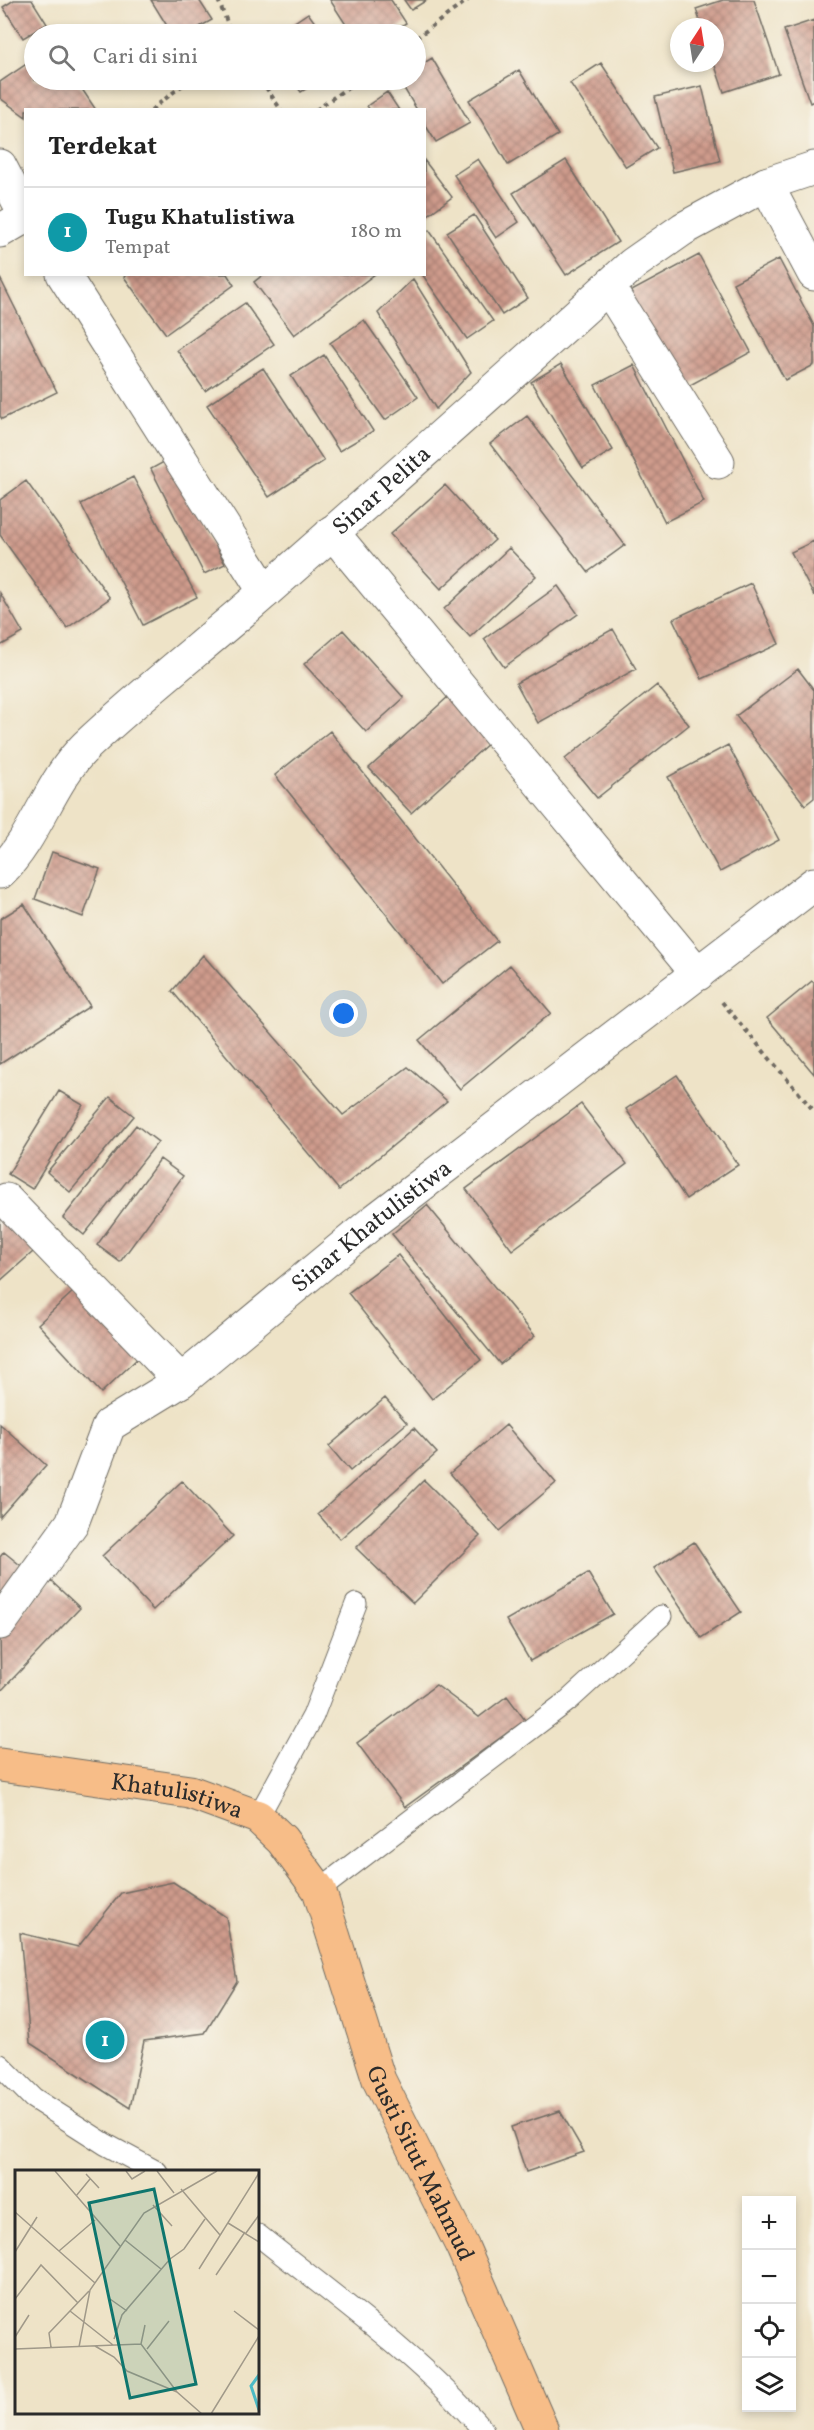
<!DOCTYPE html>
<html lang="id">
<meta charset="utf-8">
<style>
body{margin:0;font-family:Vollkorn,serif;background:#f6f6f6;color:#222}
.controls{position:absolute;right:18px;bottom:18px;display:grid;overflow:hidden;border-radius:0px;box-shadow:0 3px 9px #0003}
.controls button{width:54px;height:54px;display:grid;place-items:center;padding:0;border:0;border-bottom:2px solid #e0e0e0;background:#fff;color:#222;font:30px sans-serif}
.compass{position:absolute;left:670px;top:18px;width:54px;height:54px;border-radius:50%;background:#fff;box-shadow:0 3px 9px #0003;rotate:12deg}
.you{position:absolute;left:344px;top:1014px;width:21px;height:21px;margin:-15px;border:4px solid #fff;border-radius:50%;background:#1a73e8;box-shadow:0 0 0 9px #1a73e833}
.badge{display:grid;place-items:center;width:39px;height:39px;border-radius:50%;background:#0f766e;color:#fff;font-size:20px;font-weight:700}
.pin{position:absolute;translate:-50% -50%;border:3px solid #fff;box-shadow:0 2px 6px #0006}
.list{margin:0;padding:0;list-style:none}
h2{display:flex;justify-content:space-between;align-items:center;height:78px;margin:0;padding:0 24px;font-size:26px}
h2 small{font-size:20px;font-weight:400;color:#767676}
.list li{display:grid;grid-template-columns:39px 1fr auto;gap:18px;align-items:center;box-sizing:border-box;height:90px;padding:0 24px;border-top:2px solid #e0e0e0}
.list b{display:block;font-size:22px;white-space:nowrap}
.list p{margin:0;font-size:20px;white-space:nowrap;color:#767676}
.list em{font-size:20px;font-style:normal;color:#767676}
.icon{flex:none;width:33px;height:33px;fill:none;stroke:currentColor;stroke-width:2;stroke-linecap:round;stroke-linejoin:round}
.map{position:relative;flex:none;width:814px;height:2430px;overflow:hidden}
.search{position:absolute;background:#fff;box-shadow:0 3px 9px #0003;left:24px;top:24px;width:402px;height:66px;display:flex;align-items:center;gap:15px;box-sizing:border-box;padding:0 21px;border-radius:33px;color:#767676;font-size:22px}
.panel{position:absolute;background:#fff;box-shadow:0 3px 9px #0003;left:24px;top:108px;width:402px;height:168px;border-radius:0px}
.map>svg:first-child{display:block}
</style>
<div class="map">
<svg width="814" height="2430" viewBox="0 0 814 2430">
<defs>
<pattern id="building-cross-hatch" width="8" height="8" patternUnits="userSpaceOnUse" patternTransform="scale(1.5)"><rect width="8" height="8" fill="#cf9b8c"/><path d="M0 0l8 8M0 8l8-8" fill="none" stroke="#a87f73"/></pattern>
</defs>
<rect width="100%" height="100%" fill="#f7f3e8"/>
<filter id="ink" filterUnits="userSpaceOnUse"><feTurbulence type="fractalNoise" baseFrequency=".0167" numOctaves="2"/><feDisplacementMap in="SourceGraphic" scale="12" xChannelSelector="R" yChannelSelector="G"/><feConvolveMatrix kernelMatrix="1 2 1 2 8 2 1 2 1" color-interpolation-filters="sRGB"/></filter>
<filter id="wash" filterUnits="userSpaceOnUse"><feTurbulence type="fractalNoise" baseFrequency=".008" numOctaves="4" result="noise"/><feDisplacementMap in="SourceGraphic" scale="24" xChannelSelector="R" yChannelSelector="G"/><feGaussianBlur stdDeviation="1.35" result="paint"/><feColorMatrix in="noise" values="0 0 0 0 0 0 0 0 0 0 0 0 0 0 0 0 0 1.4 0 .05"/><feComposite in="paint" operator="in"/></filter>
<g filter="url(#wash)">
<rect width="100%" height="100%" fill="#eee3c7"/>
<g id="blocks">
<path fill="url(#building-cross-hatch)" d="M 14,0 L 32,0 L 47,24 L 23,38 L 3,7 Z
M 151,0 L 199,0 L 212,20 L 187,34 L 172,34 Z
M 330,0 L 391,0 L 406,23 L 388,34 L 352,34 Z
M 404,0 L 427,0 L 411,10 Z
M 723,0 L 754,0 L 779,74 L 724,92 L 714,63 L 715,27 L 702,27 L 696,9 Z
M 308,13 L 323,34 L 277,34 Z
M 814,20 L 814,101 L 810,103 L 784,30 Z
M 432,58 L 470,123 L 436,142 L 424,123 L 424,110 L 417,110 L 399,80 L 416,80 L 416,68 Z
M 34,59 L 34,80 L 76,80 L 96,110 L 26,110 L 26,117 L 0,98 L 0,82 Z
M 601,63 L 657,148 L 626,167 L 570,83 Z
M 519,70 L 558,135 L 508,165 L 469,100 Z
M 292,80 L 320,80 L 301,92 Z
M 702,86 L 720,161 L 673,172 L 655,97 Z
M 387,92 L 399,110 L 370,110 L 367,106 Z
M 478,159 L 519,222 L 496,238 L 454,175 Z
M 424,160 L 452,197 L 424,218 Z
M 566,160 L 618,242 L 566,275 L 513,193 Z
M 474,215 L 528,298 L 502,315 L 447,232 Z
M 429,230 L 493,321 L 467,339 L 422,274 L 424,274 L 424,234 Z
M 699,255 L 751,352 L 681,390 L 628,293 Z
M 779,259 L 814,326 L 814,365 L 785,380 L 733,283 Z
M 127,274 L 227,274 L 234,285 L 166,334 L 124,277 Z
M 264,274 L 375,274 L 294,335 L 254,282 Z
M 0,278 L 57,392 L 2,419 L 0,416 Z
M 413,279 L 471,372 L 436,409 L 378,313 Z
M 245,303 L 274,344 L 205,391 L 177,350 Z
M 364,320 L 418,397 L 385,420 L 330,343 Z
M 324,355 L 373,431 L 339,451 L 291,376 Z
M 561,364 L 613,450 L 583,468 L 531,382 Z
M 634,365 L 704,502 L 665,522 L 595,385 Z
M 263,368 L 324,461 L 269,497 L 207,405 Z
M 527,416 L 625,545 L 588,572 L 490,444 Z
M 171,458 L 225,564 L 204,574 L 151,469 Z
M 133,477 L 197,597 L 143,625 L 81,504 Z
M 26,481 L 110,598 L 67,628 L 0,535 L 0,500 Z
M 445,485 L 495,540 L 441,589 L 390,534 Z
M 814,541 L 814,596 L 791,552 Z
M 509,548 L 536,576 L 470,637 L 444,609 Z
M 751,583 L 779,644 L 702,679 L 673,619 Z
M 558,586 L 578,614 L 504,667 L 484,639 Z
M 0,593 L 23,633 L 0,646 Z
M 613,629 L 636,669 L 538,723 L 516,683 Z
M 343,630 L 404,698 L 366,732 L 304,664 Z
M 798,669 L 814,690 L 814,798 L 805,805 L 736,716 Z
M 657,685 L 689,725 L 597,798 L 565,759 Z
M 449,696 L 490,742 L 411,813 L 369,768 Z
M 330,731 L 497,941 L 442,984 L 275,775 Z
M 728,745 L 779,840 L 720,872 L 668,777 Z
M 52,852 L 100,869 L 83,917 L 35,899 Z
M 24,904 L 90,1006 L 0,1064 L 0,919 Z
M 203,955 L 343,1115 L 408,1067 L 447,1101 L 339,1190 L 172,991 Z
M 510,965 L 551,1013 L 460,1089 L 419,1040 Z
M 812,981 L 814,983 L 814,1074 L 767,1018 Z
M 677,1075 L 738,1165 L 686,1199 L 626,1109 Z
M 59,1091 L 83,1105 L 32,1189 L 8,1174 Z
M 110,1097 L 134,1116 L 70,1192 L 47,1172 Z
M 581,1104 L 627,1164 L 512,1250 L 466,1189 Z
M 136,1125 L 158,1142 L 84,1235 L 63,1218 Z
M 160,1159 L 183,1176 L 120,1262 L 97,1245 Z
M 0,1200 L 41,1245 L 0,1281 Z
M 427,1205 L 535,1336 L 500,1364 L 392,1234 Z
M 398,1255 L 481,1360 L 432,1399 L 348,1293 Z
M 75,1290 L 138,1358 L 101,1393 L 38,1324 Z
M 385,1398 L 407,1423 L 350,1471 L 329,1446 Z
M 0,1424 L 46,1465 L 0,1517 Z
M 506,1425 L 556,1483 L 499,1531 L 450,1473 Z
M 414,1428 L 437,1453 L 340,1539 L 318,1514 Z
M 424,1480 L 480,1536 L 413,1603 L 356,1548 Z
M 182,1481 L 233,1536 L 153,1610 L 102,1556 Z
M 694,1542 L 741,1612 L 701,1638 L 654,1568 Z
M 4,1552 L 30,1573 L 0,1608 L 0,1557 Z
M 588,1573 L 613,1614 L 530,1661 L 506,1620 Z
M 51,1581 L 80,1608 L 1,1691 L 0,1635 Z
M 436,1685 L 479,1717 L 507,1696 L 525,1720 L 405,1807 L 357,1743 Z
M 173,1882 L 226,1917 L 237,1981 L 205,2033 L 144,2041 L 130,2108 L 30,2043 L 20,1933 L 78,1947 L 121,1893 Z
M 560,2111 L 584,2152 L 526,2172 L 511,2127 Z"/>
</g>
</g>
<g filter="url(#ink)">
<use href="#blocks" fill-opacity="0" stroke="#6f6b62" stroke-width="1.5"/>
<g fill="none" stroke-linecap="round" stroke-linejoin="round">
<defs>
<path id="lane" d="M 258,1817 L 313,1716 L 356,1604
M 319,1890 L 569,1700 L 661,1616
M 0,2065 L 33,2098 L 105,2144 L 157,2172
M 258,2235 C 335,2297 418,2355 483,2430"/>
<g id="street">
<path d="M 0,166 L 26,216"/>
<path d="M 766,184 L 814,274"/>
<path d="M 0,231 L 26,216"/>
<path d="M 63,274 L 265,592"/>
<path d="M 608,287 L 718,462"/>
<path d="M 332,532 L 698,974"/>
<path id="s1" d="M 0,872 C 37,836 49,782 86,746 C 143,692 206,644 265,592 C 388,484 512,375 633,264 L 683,229 L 766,184 L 814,168"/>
<path d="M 6,1200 L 181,1381"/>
<path id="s2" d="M 0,1623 L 72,1523 L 109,1425 L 181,1381 L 373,1222 L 814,884"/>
</g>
<g id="highway">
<path id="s3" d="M 0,1765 L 190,1792 L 258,1817 L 282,1840 L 319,1890 L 379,2080 L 463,2248 L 542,2430"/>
</g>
</defs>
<use href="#lane" stroke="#6f6b62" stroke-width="23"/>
<use href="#street" stroke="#6f6b62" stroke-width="35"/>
<use href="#highway" stroke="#6f6b62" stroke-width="35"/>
<path stroke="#6f6b62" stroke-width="4" stroke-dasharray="4.5 4.5" stroke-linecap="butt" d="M 218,0 L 232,34
M 416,38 L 468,0
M 261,80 L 281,110
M 151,110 L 189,80
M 316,110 L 358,80
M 722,1002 L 814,1111"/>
<use href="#lane" stroke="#fff" stroke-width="21"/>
<use href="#street" stroke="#fff" stroke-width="33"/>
<use href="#highway" stroke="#f7bd88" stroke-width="33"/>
</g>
</g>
<g text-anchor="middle" stroke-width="4.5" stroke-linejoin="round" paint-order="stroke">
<g font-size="24" fill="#2b2b2b" stroke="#f7f3e8">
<text dy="8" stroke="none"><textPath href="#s1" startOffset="544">Sinar Pelita</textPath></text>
<text dy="8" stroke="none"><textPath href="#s2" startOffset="558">Sinar Khatulistiwa</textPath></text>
<text dy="8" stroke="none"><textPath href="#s3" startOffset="180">Khatulistiwa</textPath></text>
<text dy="8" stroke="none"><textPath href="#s3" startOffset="652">Gusti Situt Mahmud</textPath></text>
</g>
</g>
<g transform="translate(15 2170)">
<rect width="244" height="244" fill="#eee3c7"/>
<path fill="none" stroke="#4cbac5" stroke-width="3" d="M 244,205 L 236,216 L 244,240"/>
<path fill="none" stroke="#a09989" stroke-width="1.5" d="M 40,1 L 105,76M 111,1 L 117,9 L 130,1M 142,1 L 159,23M 71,4 L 84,18M 166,19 L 205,65M 61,26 L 75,9M 138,35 L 157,56M 0,42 L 80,113M 213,53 L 244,72M 231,63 L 244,45M 110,70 L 146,99M 44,81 L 80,50M 0,82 L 22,47M 184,99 L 244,3M 201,105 L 230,62M 0,129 L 26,95 L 63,133M 95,129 L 112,141M 55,141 L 98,175M 219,141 L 244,160M 0,167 L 14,145M 99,169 L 107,145 L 155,89 L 169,79 L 190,49M 126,174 L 130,155M 80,176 L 99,187 L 112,201 L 162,222M 36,177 L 34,163 L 74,121M 64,177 L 75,120 L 129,43 L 202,1M 0,179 L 126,174 L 162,222 L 187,244M 132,179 L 154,151M 196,244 L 244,166"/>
<path fill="#0f766e" fill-opacity="0.15" stroke="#0f766e" stroke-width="3" d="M 139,19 L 181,214 L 115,228 L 74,33 Z"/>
<rect width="244" height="244" fill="none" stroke="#2b2b2b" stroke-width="3"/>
</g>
</svg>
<div class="controls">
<button>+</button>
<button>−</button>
<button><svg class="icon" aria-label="locate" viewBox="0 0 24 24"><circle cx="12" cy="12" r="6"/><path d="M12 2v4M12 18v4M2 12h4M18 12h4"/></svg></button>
<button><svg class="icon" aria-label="layers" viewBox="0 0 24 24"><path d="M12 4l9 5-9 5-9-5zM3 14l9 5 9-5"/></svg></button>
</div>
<svg class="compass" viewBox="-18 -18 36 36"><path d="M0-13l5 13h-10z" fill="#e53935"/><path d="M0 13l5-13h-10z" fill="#767676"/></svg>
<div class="you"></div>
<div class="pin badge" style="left:105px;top:2040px;background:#0f9aa8">1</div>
<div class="search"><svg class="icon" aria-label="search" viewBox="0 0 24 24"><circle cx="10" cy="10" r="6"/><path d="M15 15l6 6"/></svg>Cari di sini</div>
<section class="panel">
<h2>Terdekat<small></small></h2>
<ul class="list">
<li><span class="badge" style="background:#0f9aa8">1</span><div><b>Tugu Khatulistiwa</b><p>Tempat</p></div><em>180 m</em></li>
</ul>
</section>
</div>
